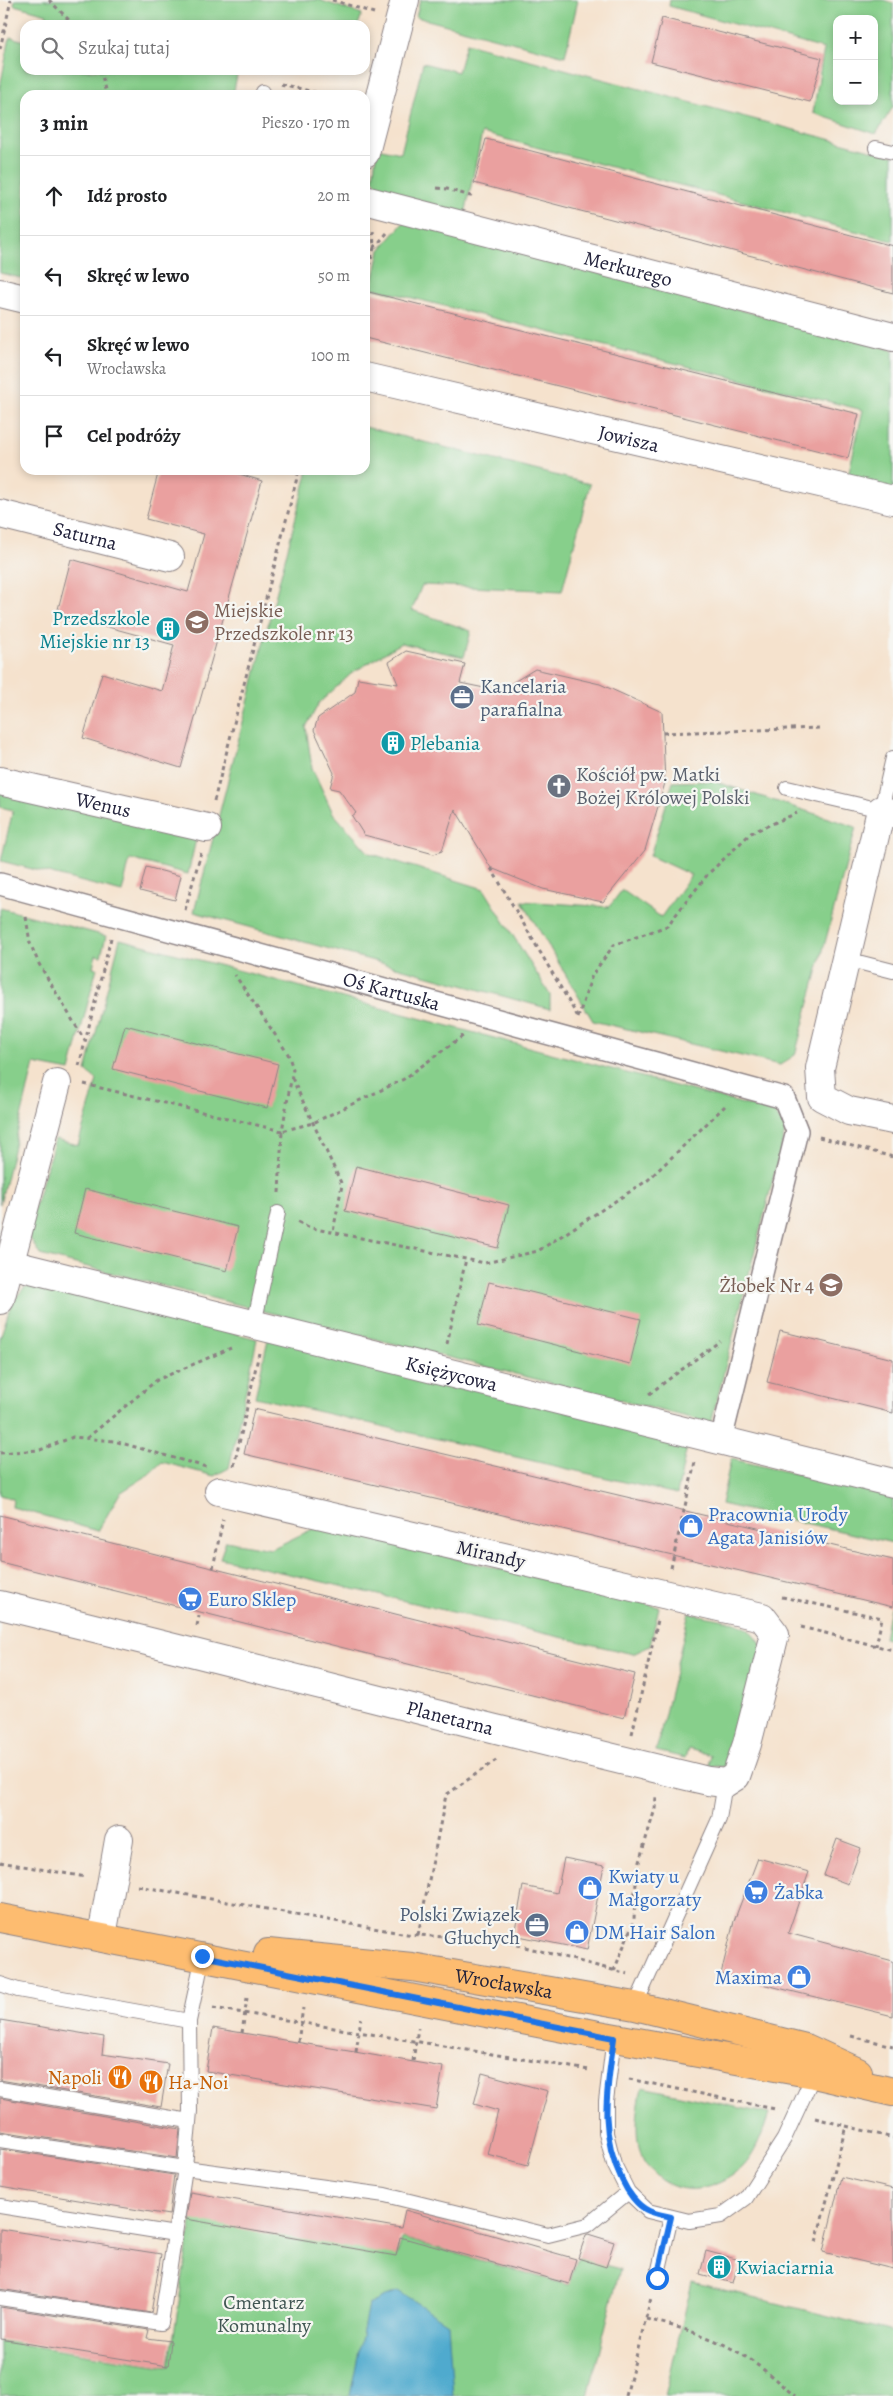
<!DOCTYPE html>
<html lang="pl">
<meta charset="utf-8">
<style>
body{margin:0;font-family:Alegreya,serif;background:#f2f2f2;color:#202124}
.controls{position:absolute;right:15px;top:15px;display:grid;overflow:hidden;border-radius:10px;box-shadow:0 2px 8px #0003}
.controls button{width:45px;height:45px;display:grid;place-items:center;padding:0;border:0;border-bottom:1px solid #e0e0e0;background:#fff;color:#202124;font:25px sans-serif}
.stop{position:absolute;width:15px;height:15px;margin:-11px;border:4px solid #1a73e8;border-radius:50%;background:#fff}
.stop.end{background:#1a73e8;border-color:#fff;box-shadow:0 1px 5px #0008}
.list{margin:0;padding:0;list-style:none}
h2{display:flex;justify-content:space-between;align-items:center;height:65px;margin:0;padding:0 20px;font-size:21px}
h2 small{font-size:16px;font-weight:400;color:#757577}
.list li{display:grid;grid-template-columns:32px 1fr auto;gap:15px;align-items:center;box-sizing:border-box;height:80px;padding:0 20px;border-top:1px solid #e0e0e0}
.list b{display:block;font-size:19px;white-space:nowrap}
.list p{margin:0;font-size:16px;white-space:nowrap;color:#757577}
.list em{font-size:16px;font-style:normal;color:#757577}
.icon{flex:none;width:28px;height:28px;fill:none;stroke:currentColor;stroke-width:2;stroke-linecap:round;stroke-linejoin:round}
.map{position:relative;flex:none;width:893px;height:2396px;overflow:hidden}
.search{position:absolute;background:#fff;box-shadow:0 2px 8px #0003;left:20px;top:20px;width:350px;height:55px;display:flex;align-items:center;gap:12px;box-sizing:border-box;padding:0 18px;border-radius:15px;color:#757577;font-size:19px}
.panel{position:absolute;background:#fff;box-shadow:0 2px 8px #0003;left:20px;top:90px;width:350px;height:385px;border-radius:15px}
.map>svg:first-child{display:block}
</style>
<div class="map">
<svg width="893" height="2396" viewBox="0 0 893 2396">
<rect width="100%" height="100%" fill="#f6f6f2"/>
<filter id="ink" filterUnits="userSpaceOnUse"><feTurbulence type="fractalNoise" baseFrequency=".02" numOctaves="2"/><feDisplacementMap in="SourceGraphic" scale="10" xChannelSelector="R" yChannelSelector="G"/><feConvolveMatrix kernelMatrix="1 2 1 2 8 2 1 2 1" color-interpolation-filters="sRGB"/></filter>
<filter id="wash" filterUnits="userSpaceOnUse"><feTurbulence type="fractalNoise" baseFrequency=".0096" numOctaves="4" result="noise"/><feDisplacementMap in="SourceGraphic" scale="20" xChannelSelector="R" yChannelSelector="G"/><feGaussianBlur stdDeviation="1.12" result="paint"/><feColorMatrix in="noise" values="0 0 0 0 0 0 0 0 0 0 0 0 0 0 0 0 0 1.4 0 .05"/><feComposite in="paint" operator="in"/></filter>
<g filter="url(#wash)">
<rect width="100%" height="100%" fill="#f5e2cd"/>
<path fill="#87cf8b" stroke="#547863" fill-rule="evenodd" d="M 15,0 L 319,0 L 362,14 L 358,25 L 43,25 L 47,14 L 14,5 Z
M 420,0 L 578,0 L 565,56 L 416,17 Z
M 670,0 L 883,0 L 893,3 L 893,107 L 876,134 L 813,113 L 824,49 L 669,6 ZM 837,19 L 874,19 L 874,101 L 837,101 Z
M 10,37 L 25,41 L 25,70 L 238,70 L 233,95 L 25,95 L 25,279 L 0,273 L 0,87 Z
M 466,43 L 893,156 L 893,241 L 482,133 L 465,215 L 381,190 L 373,179 L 377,148 L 401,153 L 423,63 L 458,72 Z
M 404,222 L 893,350 L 893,490 L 847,480 L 863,410 L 372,288 L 380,250 Z
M 365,427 L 590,484 L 562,591 L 422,585 L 412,610 L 471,631 L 464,657 L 401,643 L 352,673 L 319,703 L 306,727 L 312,768 L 333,813 L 369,853 L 484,889 L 550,995 L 550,1009 L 194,912 L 308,470 L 365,470 Z
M 713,781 L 856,827 L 795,1055 L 780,1065 L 593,1021 L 522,901 L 609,907 L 622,890 L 661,917 L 691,875 L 650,856 L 673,782 Z
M 0,785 L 197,835 L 188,874 L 130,859 L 122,892 L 1,861 L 13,810 L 0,807 Z
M 0,908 L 106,936 L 101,956 L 96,955 L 93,967 L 97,968 L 70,1071 L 34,1064 L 0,1204 Z
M 120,939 L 774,1112 L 786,1128 L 711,1423 L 40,1255 L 27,1233 L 55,1139 L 78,1145 L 97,1080 L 86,1071 Z
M 33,1285 L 49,1285 L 257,1339 L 229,1468 L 214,1476 L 162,1462 L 148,1475 L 120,1493 L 98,1531 L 12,1507 L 13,1499 L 0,1495 L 0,1338 L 12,1302 L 24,1288 Z
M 269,1335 L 688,1442 L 677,1494 L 255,1397 Z
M 731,1459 L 893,1496 L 893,1543 L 721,1504 Z
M 319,1526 L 659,1607 L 650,1646 L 633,1654 L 220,1558 L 226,1541 L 271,1549 Z
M 890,1607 L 893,1607 L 893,1640 L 884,1638 Z
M 689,1613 C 717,1620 749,1618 762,1647 L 729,1767 L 709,1766 L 711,1755 L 688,1749 L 685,1758 L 656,1751 Z
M 642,2087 L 769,2114 C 763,2132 756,2154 742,2168 C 717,2190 679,2200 654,2173 C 651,2170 646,2166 644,2162 C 633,2139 637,2111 642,2087 Z
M 192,2216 L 397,2254 L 402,2238 L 568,2285 L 578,2258 L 620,2269 L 588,2396 L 0,2396 L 0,2341 L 169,2367 Z
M 692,2282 L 893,2332 L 893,2396 L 665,2396 Z"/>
<path fill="#50aace" stroke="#396684" d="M 398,2291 L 448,2323 L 453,2396 L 350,2396 L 368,2305 Z"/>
<g id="blocks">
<path fill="#eaa09f" d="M 662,18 L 822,58 L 810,102 L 651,62 Z
M 486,139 L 893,246 L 893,293 L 474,183 Z
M 365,291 L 859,414 L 848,458 L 365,338 Z
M 159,470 L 226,470 L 262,481 L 181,768 L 83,738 L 102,673 L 162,691 L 174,645 L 57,613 L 71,559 L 188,592 L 204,534 L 146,519 Z
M 406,651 L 465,664 L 460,683 L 499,691 L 535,669 L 600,684 L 662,712 L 665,783 L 645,850 L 603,902 L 543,889 L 491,868 L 455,809 L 442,851 L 434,854 L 364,835 L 352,816 L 356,813 L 339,790 L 330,788 L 334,773 L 314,730 L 318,718 L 355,692 L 358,678 L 398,684 L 389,662 Z
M 146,867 L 181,876 L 175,900 L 140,891 Z
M 125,1025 L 278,1064 L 267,1108 L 113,1069 Z
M 356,1166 L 509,1205 L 498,1248 L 345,1211 Z
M 85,1189 L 238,1227 L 227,1271 L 74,1233 Z
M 489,1282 L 641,1319 L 630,1364 L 478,1325 Z
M 780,1331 L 893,1359 L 893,1413 L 767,1382 Z
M 254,1409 L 893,1560 L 893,1607 L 244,1454 Z
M 0,1515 L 635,1674 L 624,1718 L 0,1562 Z
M 837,1839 L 861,1848 L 848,1884 L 824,1875 Z
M 564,1858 L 604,1866 L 587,1950 L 514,1935 L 523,1886 L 557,1893 Z
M 758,1858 L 809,1872 L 788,1933 L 893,1961 L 893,2016 L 721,1974 L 734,1921 Z
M 0,2020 L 104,2037 L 102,2054 L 168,2064 L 161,2107 L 0,2080 Z
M 213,2028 L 443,2067 L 436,2109 L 206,2071 Z
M 482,2073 L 548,2091 L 528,2165 L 487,2154 L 498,2111 L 474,2104 Z
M 0,2098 L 180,2129 L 177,2158 L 0,2131 Z
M 0,2149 L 174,2175 L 169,2215 L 0,2187 Z
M 841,2177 L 893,2189 L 893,2269 L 823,2252 Z
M 190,2192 L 401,2228 L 405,2210 L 576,2259 L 569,2284 L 400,2237 L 396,2256 L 186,2219 Z
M 0,2229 L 161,2254 L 151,2313 L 0,2289 Z
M 588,2234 L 614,2242 L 606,2267 L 578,2258 L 586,2235 Z
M 706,2251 L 739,2260 L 733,2283 L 700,2274 Z
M 0,2307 L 149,2330 L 147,2338 L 171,2341 L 168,2366 L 0,2339 Z"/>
</g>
</g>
<g filter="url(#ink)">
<use href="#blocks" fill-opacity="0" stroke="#8c8284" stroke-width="1"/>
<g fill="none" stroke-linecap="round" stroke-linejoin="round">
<defs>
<path id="service" d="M 262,95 L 263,92
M 876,148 L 893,152
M 787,788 L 881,810 L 893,758
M 846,959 L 893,971
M 254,1324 L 278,1213
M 0,1984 L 18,1990 L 189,2021 L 203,1956
M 635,2006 L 719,1819 L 725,1783
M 614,2037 L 606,2101 L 606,2133 L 614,2164 L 628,2192 L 648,2211 L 689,2221 L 721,2216 L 746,2198 L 784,2139 L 814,2074
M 0,2089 L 189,2121
M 0,2140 L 185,2168 L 385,2195 L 548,2235 L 588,2225 L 628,2192
M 0,2206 L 175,2234 L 185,2168 L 190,2111 L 189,2021
M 657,2278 L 671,2217
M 0,2298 L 161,2323 L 175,2234"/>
<g id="pedestrian">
<path id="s1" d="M 0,884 L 784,1098 L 797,1131 L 721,1440"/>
</g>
<g id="minor">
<path d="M 365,153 L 405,0"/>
<path id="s2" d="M 365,200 L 893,337"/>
<path d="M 0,293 L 25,299"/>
<path id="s3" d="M 365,377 L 893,500"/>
<path id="s4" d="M 0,514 L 170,557"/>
<path id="s5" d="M 0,781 L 207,828"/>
<path d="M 893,813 L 881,810 L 820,1068 L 822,1097 L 849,1111 L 893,1120"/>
<path id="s6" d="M 10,1264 L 893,1483"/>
<path d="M 0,1300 L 57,1083"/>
<path id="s7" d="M 0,1605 C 237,1662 472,1725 708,1781 L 725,1783 L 736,1776 L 747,1744 L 775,1634 L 762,1617 L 219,1491"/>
<path d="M 102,1936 L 119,1840"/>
</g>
<g id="primary">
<path d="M 0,1918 L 599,2035 L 814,2074 L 893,2092"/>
<path id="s8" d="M 268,1953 L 412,1967 L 635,2006 L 806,2048 L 858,2072"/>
</g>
</defs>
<use href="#service" stroke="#8c8284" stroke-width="16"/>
<use href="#pedestrian" stroke="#8c8284" stroke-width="24"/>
<use href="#minor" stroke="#8c8284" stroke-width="30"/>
<use href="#primary" stroke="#8c8284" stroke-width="30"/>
<path stroke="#8c8284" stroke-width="3" stroke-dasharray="4 4" stroke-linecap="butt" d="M 49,0 L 74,25
M 332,0 L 374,13
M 0,49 L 11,0
M 101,70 L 106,95
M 281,84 L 326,95
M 437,188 L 447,189 L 474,197
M 374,248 L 387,233
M 365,282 L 374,248 L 373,230
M 663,733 L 819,728
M 214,801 L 299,470
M 491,868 L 578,1017
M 185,910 L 201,853
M 26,917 L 30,943 L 39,964 L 85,1041
M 578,1018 L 592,975 L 614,945 L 667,926 L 708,874 L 751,833 L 797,813
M 79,1066 L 111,938
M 292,1078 L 342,1185 L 333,1232
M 84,1084 L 282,1131 L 293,1069 L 288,1054 L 235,975
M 819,1137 L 893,1157
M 279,1193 L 282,1131 L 313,1123 L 404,1079 L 464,1035
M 298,1222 L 311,1228 L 485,1263 L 538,1251 L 648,1180 L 725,1106
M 447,1344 L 466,1259
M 649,1394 L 720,1341
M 87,1438 L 157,1380 L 231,1348
M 0,1453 L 40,1450 L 73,1437 L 114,1441 L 206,1467
M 234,1466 L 259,1353
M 213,1568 L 223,1519
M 671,1568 L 695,1462
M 782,1597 L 882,1618 L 876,1646
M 197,1626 L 199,1616
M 801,1627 L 893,1650
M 632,1734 L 658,1620
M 0,1862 L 86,1877
M 138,1886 L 407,1934 L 506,1942 L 628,1974
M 418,1935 L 446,1795 L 499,1758
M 614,1971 L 634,1920 L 635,1891 L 639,1862 L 655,1809 L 656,1797
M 213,2008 L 589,2070
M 242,2033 L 247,1998
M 851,2036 L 893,2046
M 298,2042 L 303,2008
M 356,2052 L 361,2018
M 413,2061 L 418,2028
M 629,2079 L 775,2109
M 815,2118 L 893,2138
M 816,2242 L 846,2126
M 646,2319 C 683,2328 722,2339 753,2362 C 768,2372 781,2385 795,2396
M 626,2396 L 651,2298"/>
<use href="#service" stroke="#fff" stroke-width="14"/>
<use href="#pedestrian" stroke="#fff" stroke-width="21"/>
<use href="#minor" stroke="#fff" stroke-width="28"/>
<use href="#primary" stroke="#fdbc70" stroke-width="28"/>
</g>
</g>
<g fill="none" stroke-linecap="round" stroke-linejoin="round" filter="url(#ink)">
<path stroke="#1a73e8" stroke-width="6" d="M 202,1956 L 614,2038 C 607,2091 598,2129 622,2180 C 627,2191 637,2206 649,2211 C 656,2214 664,2215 671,2217 L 657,2278"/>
</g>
<defs>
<symbol id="school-disc" viewBox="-11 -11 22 22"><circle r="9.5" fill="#8d6e63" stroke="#f6f6f2"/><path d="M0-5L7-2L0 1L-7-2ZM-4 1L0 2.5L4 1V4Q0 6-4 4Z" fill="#fff"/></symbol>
<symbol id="building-disc" viewBox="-11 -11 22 22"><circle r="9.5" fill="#0f9aa8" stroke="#f6f6f2"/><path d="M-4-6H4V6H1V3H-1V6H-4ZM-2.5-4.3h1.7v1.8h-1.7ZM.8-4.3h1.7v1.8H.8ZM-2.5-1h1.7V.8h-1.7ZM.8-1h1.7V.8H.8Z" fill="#fff"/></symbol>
<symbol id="office-disc" viewBox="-11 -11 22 22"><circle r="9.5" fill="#5c6f8a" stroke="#f6f6f2"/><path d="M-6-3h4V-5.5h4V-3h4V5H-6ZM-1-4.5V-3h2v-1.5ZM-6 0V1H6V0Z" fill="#fff"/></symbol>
<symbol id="church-disc" viewBox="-11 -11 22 22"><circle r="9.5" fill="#6b7280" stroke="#f6f6f2"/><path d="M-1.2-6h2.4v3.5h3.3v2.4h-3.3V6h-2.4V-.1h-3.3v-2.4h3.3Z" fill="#fff"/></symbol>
<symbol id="shop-disc" viewBox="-11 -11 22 22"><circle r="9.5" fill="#3f7fe0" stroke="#f6f6f2"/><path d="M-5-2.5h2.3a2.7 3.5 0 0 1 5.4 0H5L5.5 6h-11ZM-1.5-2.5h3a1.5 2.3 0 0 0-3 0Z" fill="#fff"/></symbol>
<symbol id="supermarket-disc" viewBox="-11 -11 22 22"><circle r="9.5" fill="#3f7fe0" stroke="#f6f6f2"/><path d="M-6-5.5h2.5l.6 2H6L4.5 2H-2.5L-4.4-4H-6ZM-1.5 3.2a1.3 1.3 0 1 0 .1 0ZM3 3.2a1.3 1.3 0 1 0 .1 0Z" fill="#fff"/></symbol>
<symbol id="restaurant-disc" viewBox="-11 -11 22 22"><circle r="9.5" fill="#e8710a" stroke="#f6f6f2"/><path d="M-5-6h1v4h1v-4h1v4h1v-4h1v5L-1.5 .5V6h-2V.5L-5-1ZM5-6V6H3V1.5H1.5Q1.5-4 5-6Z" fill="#fff"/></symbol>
</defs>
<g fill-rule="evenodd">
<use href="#school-disc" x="183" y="608" width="28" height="28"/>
<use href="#building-disc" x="154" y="615" width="28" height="28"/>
<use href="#office-disc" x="448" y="683" width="28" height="28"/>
<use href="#building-disc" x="379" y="729" width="28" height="28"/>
<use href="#church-disc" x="545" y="772" width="28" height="28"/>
<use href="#school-disc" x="817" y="1271" width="28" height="28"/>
<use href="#shop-disc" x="677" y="1512" width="28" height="28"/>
<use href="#supermarket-disc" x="176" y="1585" width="28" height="28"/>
<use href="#shop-disc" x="576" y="1874" width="28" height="28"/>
<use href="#supermarket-disc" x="742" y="1878" width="28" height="28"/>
<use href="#office-disc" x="523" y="1911" width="28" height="28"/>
<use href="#shop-disc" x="563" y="1918" width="28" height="28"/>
<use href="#shop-disc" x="785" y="1963" width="28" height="28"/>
<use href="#restaurant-disc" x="106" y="2063" width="28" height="28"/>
<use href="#restaurant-disc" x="137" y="2068" width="28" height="28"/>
<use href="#building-disc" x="705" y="2253" width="28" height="28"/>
</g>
<g text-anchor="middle" stroke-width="4.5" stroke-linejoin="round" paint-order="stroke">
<g font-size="20" fill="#22223b" stroke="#f6f6f2">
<text dy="7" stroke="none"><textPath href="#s2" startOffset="272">Merkurego</textPath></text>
<text dy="7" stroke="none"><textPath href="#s3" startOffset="271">Jowisza</textPath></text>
<text dy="7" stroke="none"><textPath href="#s4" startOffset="88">Saturna</textPath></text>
<text dy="7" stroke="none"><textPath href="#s5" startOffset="106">Wenus</textPath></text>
<text dy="7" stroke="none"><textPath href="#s1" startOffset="406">Oś Kartuska</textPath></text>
<text dy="7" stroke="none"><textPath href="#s6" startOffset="455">Księżycowa</textPath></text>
<text transform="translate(491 1554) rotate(13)" y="7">Mirandy</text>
<text dy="7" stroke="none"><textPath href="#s7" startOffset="464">Planetarna</textPath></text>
<text dy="7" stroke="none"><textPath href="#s8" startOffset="238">Wrocławska</textPath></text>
</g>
<g font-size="20" fill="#785e54" stroke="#f6f6f2" text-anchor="start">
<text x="214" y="617">Miejskie<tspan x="214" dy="23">Przedszkole nr 13</tspan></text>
<text x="814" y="1292" text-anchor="end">Żłobek Nr 4</text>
</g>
<g font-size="20" fill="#0d838f" stroke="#f6f6f2" text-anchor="start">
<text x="150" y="625" text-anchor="end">Przedszkole<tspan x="150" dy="23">Miejskie nr 13</tspan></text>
<text x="410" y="750">Plebania</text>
<text x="736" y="2274">Kwiaciarnia</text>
</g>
<g font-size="20" fill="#4e5e75" stroke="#f6f6f2" text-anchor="start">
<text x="480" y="693">Kancelaria<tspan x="480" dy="23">parafialna</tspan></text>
<text x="520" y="1921" text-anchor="end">Polski Związek<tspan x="520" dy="23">Głuchych</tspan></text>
</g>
<g font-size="20" fill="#5b616d" stroke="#f6f6f2" text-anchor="start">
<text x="576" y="781">Kościół pw. Matki<tspan x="576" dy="23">Bożej Królowej Polski</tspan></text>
</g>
<g font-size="20" fill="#366cbe" stroke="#f6f6f2" text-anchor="start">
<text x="708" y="1521">Pracownia Urody<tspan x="708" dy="23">Agata Janisiów</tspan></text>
<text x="208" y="1606">Euro Sklep</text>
<text x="608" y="1883">Kwiaty u<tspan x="608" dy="23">Małgorzaty</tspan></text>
<text x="774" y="1899">Żabka</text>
<text x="594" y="1939">DM Hair Salon</text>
<text x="782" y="1984" text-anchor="end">Maxima</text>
</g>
<g font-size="20" fill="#c56008" stroke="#f6f6f2" text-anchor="end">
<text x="102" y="2084">Napoli</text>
<text x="168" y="2089" text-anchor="start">Ha-Noi</text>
</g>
<g font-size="20" fill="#405653" stroke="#f6f6f2">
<text x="264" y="2309">Cmentarz<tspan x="264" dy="23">Komunalny</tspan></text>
</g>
</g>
</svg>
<div class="controls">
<button>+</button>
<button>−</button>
</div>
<div class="stop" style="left:657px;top:2278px"></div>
<div class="stop end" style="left:202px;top:1956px"></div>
<div class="search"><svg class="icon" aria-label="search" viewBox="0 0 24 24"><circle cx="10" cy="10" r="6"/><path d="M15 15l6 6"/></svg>Szukaj tutaj</div>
<section class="panel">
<h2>3 min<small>Pieszo · 170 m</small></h2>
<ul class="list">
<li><svg class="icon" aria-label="ahead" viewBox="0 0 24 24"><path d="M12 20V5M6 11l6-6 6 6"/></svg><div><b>Idź prosto</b></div><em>20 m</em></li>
<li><svg class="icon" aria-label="left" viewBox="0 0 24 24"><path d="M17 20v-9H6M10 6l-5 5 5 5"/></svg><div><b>Skręć w lewo</b></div><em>50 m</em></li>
<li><svg class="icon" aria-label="left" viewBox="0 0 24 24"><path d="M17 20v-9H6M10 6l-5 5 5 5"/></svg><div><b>Skręć w lewo</b><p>Wrocławska</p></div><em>100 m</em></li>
<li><svg class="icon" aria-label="arrive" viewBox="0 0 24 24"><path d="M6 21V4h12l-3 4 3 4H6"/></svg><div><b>Cel podróży</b></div></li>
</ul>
</section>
</div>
